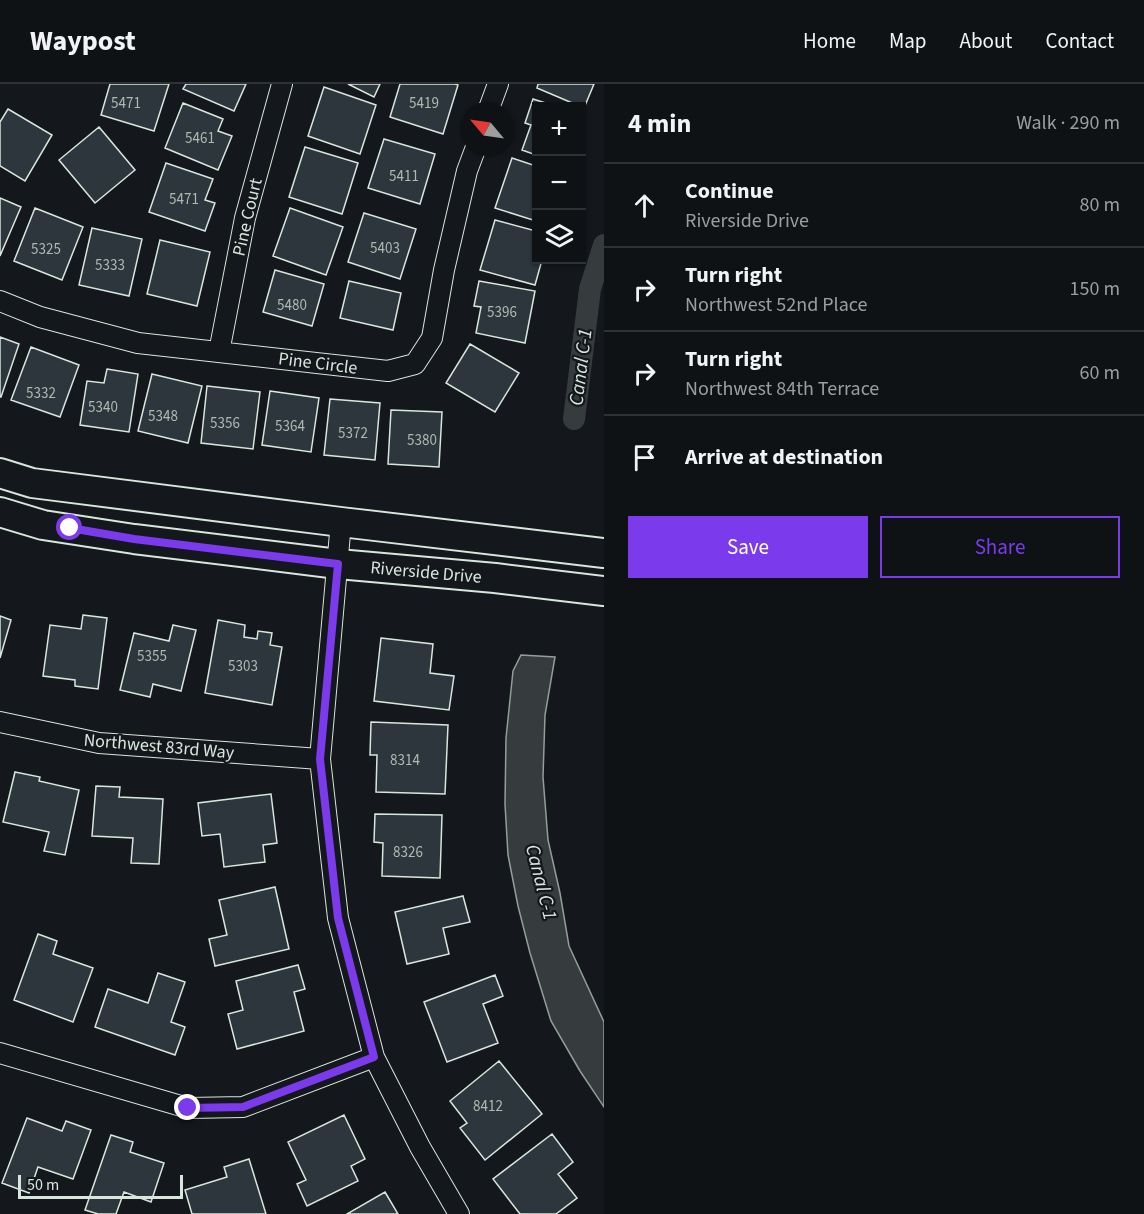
<!DOCTYPE html>
<meta charset="utf-8">
<style>
body{margin:0;font-family:"Source Sans 3",sans-serif;background:#1d2022;color:#f1f3f6}
.controls{position:absolute;right:18px;top:18px;display:grid;overflow:hidden;border-radius:0px;box-shadow:0 2px 4px #0004}
.controls button{width:54px;height:54px;display:grid;place-items:center;padding:0;border:0;border-bottom:2px solid #2f3234;background:#0f1215;color:#f1f3f6;font:30px sans-serif}
.compass{position:absolute;left:460px;top:18px;width:54px;height:54px;border-radius:50%;background:#0f1215;box-shadow:0 2px 4px #0004;rotate:299deg}
.scale{position:absolute;left:18px;bottom:15px;width:165px;box-sizing:border-box;padding-left:6px;border:3px solid #d8e6dc;border-top:0;font-size:16px;line-height:21px;white-space:nowrap;color:#d8e6dc;-webkit-text-stroke:4px #14181c;paint-order:stroke}
.stop{position:absolute;width:18px;height:18px;margin:-14px;border:4px solid #7c3aed;border-radius:50%;background:#fff}
.stop.end{background:#7c3aed;border-color:#fff;box-shadow:0 2px 6px #0008}
.list{margin:0;padding:0;list-style:none}
h2{display:flex;justify-content:space-between;align-items:center;height:78px;margin:0;padding:0 24px;font-size:26px}
h2 small{font-size:20px;font-weight:400;color:#9b9ea0}
.list li{display:grid;grid-template-columns:39px 1fr auto;gap:18px;align-items:center;box-sizing:border-box;height:84px;padding:0 24px;border-top:2px solid #2f3234}
.list b{display:block;font-size:22px;white-space:nowrap}
.list p{margin:0;font-size:20px;white-space:nowrap;color:#9b9ea0}
.list em{font-size:20px;font-style:normal;color:#9b9ea0}
.actions{display:flex;gap:12px;padding:18px 24px}
.actions a{flex:1;padding:14px 0;border:2px solid #7c3aed;border-radius:0px;text-align:center;font-size:21px;color:#7c3aed}
.actions .main{background:#7c3aed;color:#fff}
.icon{flex:none;width:33px;height:33px;fill:none;stroke:currentColor;stroke-width:2;stroke-linecap:round;stroke-linejoin:round}
.map{position:relative;flex:none;width:604px;height:1130px;overflow:hidden}
header{display:flex;align-items:center;gap:36px;box-sizing:border-box;height:84px;padding:0 30px;background:#0f1215;border-bottom:2px solid #2f3234}
header strong{font-size:28px}
nav{display:flex;gap:33px;margin-inline-start:auto;font-size:21px}
main{display:flex}
aside{flex:1;background:#0f1215}
.map>svg:first-child{display:block}
</style>
<header>
<strong>Waypost</strong>
<nav><a>Home</a><a>Map</a><a>About</a><a>Contact</a></nav>
</header>
<main>
<div class="map">
<svg width="604" height="1130" viewBox="0 0 604 1130">
<rect width="100%" height="100%" fill="#14181c"/>
<path fill="#363b3e" stroke="#939e99" stroke-width="1.5" d="M 521,571 L 555,573 L 545,631 L 543,693 L 548,756 L 560,809 L 569,862 L 604,938 L 604,1023 L 580,987 L 551,937 L 530,869 L 518,822 L 508,771 L 505,720 L 506,654 L 513,587 Z"/>
<g fill="none" stroke-linecap="round" stroke-linejoin="round">
<path stroke="#363b3e" stroke-width="22" d="M 574,335 L 590,205 L 604,161"/>
</g>
<path fill="#2c363c" stroke="#d8e6dc" stroke-width="1.5" d="M 110,0 L 169,0 L 154,47 L 101,31 Z
M 186,0 L 246,0 L 234,27 L 183,5 Z
M 348,0 L 380,0 L 374,13 Z
M 400,0 L 455,0 L 458,1 L 443,50 L 390,33 Z
M 538,0 L 594,0 L 584,24 L 537,4 Z
M 324,3 L 376,21 L 360,70 L 308,52 Z
M 533,15 L 555,22 L 536,22 L 536,71 L 522,66 L 531,41 L 525,39 Z
M 183,19 L 223,35 L 218,47 L 232,52 L 218,86 L 165,64 Z
M 8,25 L 52,51 L 25,97 L 0,82 L 0,38 Z
M 99,43 L 135,86 L 95,119 L 59,76 Z
M 384,55 L 435,70 L 420,120 L 368,104 Z
M 305,63 L 358,79 L 342,130 L 289,113 Z
M 512,74 L 536,82 L 536,137 L 495,124 Z
M 166,79 L 213,95 L 205,116 L 215,119 L 205,147 L 149,128 Z
M 0,114 L 21,123 L 0,172 Z
M 35,124 L 83,143 L 62,196 L 14,177 Z
M 290,124 L 343,143 L 326,191 L 273,172 Z
M 364,129 L 416,145 L 400,195 L 348,178 Z
M 495,136 L 536,147 L 536,176 L 542,176 L 535,201 L 480,186 Z
M 92,144 L 142,155 L 129,212 L 79,201 Z
M 160,156 L 210,168 L 197,222 L 147,210 Z
M 275,186 L 324,200 L 312,242 L 263,228 Z
M 349,197 L 401,209 L 393,246 L 340,234 Z
M 479,197 L 535,207 L 525,259 L 476,249 L 481,223 L 474,222 Z
M 0,253 L 19,260 L 1,313 L 0,313 Z
M 470,260 L 519,289 L 495,328 L 446,299 Z
M 31,263 L 79,281 L 60,333 L 11,316 Z
M 107,285 L 138,290 L 129,348 L 80,341 L 87,297 L 104,299 Z
M 152,290 L 202,302 L 188,359 L 138,347 Z
M 207,302 L 260,308 L 253,365 L 201,359 Z
M 270,307 L 319,314 L 311,368 L 262,361 Z
M 330,315 L 380,319 L 375,376 L 324,371 Z
M 391,326 L 442,328 L 439,383 L 388,380 Z
M 83,531 L 107,534 L 98,605 L 75,602 L 75,596 L 43,592 L 50,541 L 81,545 Z
M 0,532 L 11,536 L 0,574 Z
M 218,536 L 245,541 L 244,553 L 257,555 L 258,547 L 272,549 L 270,561 L 282,563 L 272,621 L 205,609 Z
M 173,541 L 196,546 L 181,607 L 153,600 L 150,613 L 120,606 L 134,549 L 169,557 Z
M 381,554 L 433,560 L 430,589 L 454,592 L 449,626 L 374,617 Z
M 371,638 L 448,641 L 445,710 L 376,708 L 377,671 L 370,671 Z
M 15,688 L 40,693 L 39,697 L 79,706 L 65,771 L 44,767 L 49,748 L 3,738 Z
M 96,702 L 120,703 L 119,713 L 163,715 L 159,780 L 131,779 L 133,754 L 92,752 Z
M 271,710 L 277,759 L 263,761 L 265,778 L 224,783 L 220,750 L 202,752 L 198,719 Z
M 375,730 L 442,731 L 440,794 L 382,792 L 383,759 L 374,758 Z
M 275,803 L 289,865 L 215,882 L 209,855 L 227,851 L 219,816 Z
M 463,812 L 470,838 L 443,844 L 449,870 L 407,880 L 395,828 Z
M 38,850 L 57,857 L 53,870 L 93,884 L 73,938 L 14,916 Z
M 298,881 L 305,905 L 294,908 L 304,947 L 237,965 L 228,930 L 243,926 L 236,897 Z
M 158,889 L 185,898 L 171,938 L 185,943 L 175,971 L 95,943 L 108,905 L 148,919 Z
M 495,891 L 503,912 L 483,920 L 498,959 L 447,978 L 424,918 Z
M 499,977 L 542,1030 L 485,1076 L 460,1044 L 467,1039 L 450,1017 Z
M 344,1031 L 365,1075 L 351,1082 L 358,1097 L 307,1122 L 297,1100 L 306,1096 L 288,1058 Z
M 27,1034 L 62,1047 L 66,1037 L 91,1046 L 73,1095 L 38,1083 L 29,1109 L 2,1099 Z
M 552,1050 L 573,1078 L 558,1090 L 577,1114 L 556,1130 L 520,1130 L 493,1095 Z
M 111,1051 L 133,1058 L 130,1068 L 164,1079 L 151,1118 L 124,1108 L 116,1130 L 98,1130 L 85,1126 Z
M 249,1075 L 266,1130 L 192,1130 L 185,1106 L 227,1093 L 224,1083 Z
M 385,1108 L 398,1130 L 347,1130 Z"/>
<g fill="none" stroke-linecap="round" stroke-linejoin="round">
<defs>
<path id="street" d="M 488,27 L 498,0
M 0,217 L 40,233 L 138,259 L 388,287 L 415,280 L 432,254 L 444,186 L 467,87 L 476,63
M 219,268 L 245,134 L 282,0
M 341,438 L 320,675 L 338,834 L 374,973 L 420,1063 L 459,1130
M 0,638 L 99,659 L 320,675
M 0,969 L 188,1024 L 243,1023 L 374,973"/>
<path id="secondary" d="M 0,389 L 32,399 L 341,438 L 604,469
M 0,428 L 43,441 L 134,455 L 338,480 L 495,494 L 604,507"/>
</defs>
<use href="#street" stroke="#d8e6dc" stroke-width="22"/>
<use href="#secondary" stroke="#d8e6dc" stroke-width="32"/>
<use href="#street" stroke="#14181c" stroke-width="20"/>
<use href="#secondary" stroke="#14181c" stroke-width="28"/>
</g>
<g fill="none" stroke-linecap="round" stroke-linejoin="round">
<path stroke="#7c3aed" stroke-width="8" d="M 70,444 L 134,455 L 338,480 L 320,675 L 338,834 L 374,973 L 243,1023 L 188,1024"/>
</g>
<g text-anchor="middle" stroke-width="4.5" stroke-linejoin="round" paint-order="stroke">
<g font-size="15" fill="#adbab4">
<text x="126" y="24">5471</text>
<text x="424" y="24">5419</text>
<text x="200" y="59">5461</text>
<text x="404" y="97">5411</text>
<text x="184" y="120">5471</text>
<text x="385" y="169">5403</text>
<text x="46" y="170">5325</text>
<text x="110" y="186">5333</text>
<text x="292" y="226">5480</text>
<text x="502" y="233">5396</text>
<text x="41" y="314">5332</text>
<text x="103" y="328">5340</text>
<text x="163" y="337">5348</text>
<text x="225" y="344">5356</text>
<text x="290" y="347">5364</text>
<text x="353" y="354">5372</text>
<text x="422" y="361">5380</text>
<text x="152" y="577">5355</text>
<text x="243" y="587">5303</text>
<text x="405" y="681">8314</text>
<text x="408" y="773">8326</text>
<text x="488" y="1027">8412</text>
</g>
<g font-size="18" fill="#d8e6dc" stroke="#14181c">
<text transform="translate(247 133) rotate(-77)" y="6">Pine Court</text>
<text transform="translate(318 279) rotate(7)" y="6">Pine Circle</text>
<text transform="translate(426 488) rotate(5)" y="6">Riverside Drive</text>
<text transform="translate(159 662) rotate(5)" y="6">Northwest 83rd Way</text>
</g>
<g font-size="20" font-style="italic" fill="#d8e6dc" stroke="#14181c">
<text transform="translate(580 283) rotate(-83)" y="7">Canal C-1</text>
<text transform="translate(542 798) rotate(76)" y="7">Canal C-1</text>
</g>
</g>
</svg>
<div class="controls">
<button>+</button>
<button>−</button>
<button><svg class="icon" aria-label="layers" viewBox="0 0 24 24"><path d="M12 4l9 5-9 5-9-5zM3 14l9 5 9-5"/></svg></button>
</div>
<svg class="compass" viewBox="-18 -18 36 36"><path d="M0-13l5 13h-10z" fill="#e53935"/><path d="M0 13l5-13h-10z" fill="#9b9ea0"/></svg>
<div class="scale">50 m</div>
<div class="stop" style="left:70px;top:444px"></div>
<div class="stop end" style="left:188px;top:1024px"></div>
</div>
<aside>
<h2>4 min<small>Walk · 290 m</small></h2>
<ul class="list">
<li><svg class="icon" aria-label="ahead" viewBox="0 0 24 24"><path d="M12 20V5M6 11l6-6 6 6"/></svg><div><b>Continue</b><p>Riverside Drive</p></div><em>80 m</em></li>
<li><svg class="icon" aria-label="right" viewBox="0 0 24 24"><path d="M7 20v-9h11M14 6l5 5-5 5"/></svg><div><b>Turn right</b><p>Northwest 52nd Place</p></div><em>150 m</em></li>
<li><svg class="icon" aria-label="right" viewBox="0 0 24 24"><path d="M7 20v-9h11M14 6l5 5-5 5"/></svg><div><b>Turn right</b><p>Northwest 84th Terrace</p></div><em>60 m</em></li>
<li><svg class="icon" aria-label="arrive" viewBox="0 0 24 24"><path d="M6 21V4h12l-3 4 3 4H6"/></svg><div><b>Arrive at destination</b></div></li>
</ul>
<div class="actions"><a class="main">Save</a><a>Share</a></div>
</aside>
</main>
